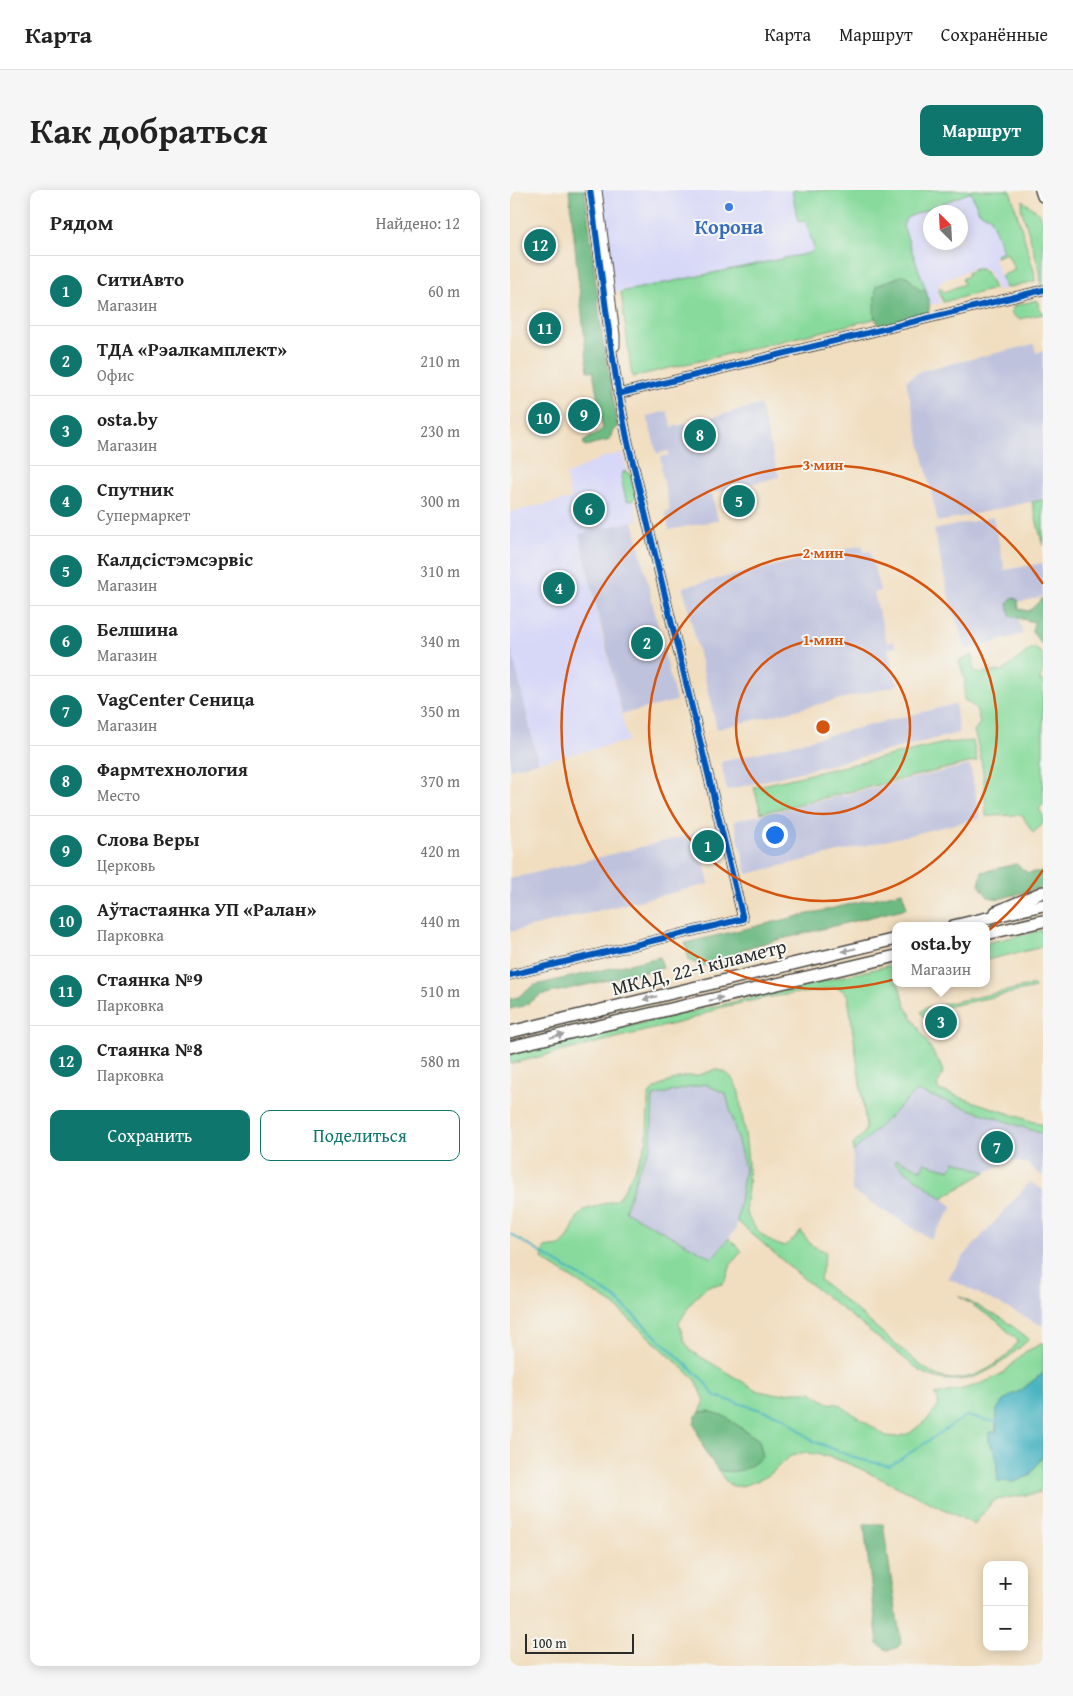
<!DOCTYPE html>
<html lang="ru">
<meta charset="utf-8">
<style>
body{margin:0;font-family:"Gentium Book Plus",serif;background:#f6f6f6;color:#222}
.controls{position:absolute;right:15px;bottom:15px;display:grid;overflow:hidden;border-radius:10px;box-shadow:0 2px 12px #0003}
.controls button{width:45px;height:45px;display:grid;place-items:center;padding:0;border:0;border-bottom:1px solid #e0e0e0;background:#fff;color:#222;font:25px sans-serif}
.compass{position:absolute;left:413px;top:15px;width:45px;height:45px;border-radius:50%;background:#fff;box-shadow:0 2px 12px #0003;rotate:336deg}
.scale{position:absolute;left:15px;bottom:12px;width:109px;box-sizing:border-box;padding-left:5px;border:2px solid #2b2b2b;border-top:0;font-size:14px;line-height:18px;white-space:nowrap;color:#2b2b2b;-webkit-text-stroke:4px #f6f6f2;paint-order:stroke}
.you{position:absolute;left:264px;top:644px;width:18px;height:18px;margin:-12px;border:4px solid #fff;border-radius:50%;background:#1a73e8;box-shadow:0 0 0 8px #1a73e833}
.badge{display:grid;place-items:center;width:32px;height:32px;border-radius:50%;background:#0f766e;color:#fff;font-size:16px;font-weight:700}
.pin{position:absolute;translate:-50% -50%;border:2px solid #fff;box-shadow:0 1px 5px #0006}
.popup{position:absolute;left:382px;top:732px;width:98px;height:65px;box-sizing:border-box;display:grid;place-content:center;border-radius:10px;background:#fff;filter:drop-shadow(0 1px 4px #0005);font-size:16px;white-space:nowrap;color:#767676}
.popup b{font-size:19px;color:#222}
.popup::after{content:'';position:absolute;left:50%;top:100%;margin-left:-10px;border:10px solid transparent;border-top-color:#fff}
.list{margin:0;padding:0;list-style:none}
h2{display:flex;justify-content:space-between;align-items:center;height:65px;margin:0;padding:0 20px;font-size:21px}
h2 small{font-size:16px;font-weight:400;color:#767676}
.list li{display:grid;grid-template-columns:32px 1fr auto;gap:15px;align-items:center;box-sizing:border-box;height:70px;padding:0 20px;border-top:1px solid #e0e0e0}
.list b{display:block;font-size:19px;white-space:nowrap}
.list p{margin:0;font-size:16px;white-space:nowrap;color:#767676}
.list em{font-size:16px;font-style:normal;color:#767676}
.actions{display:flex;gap:10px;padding:15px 20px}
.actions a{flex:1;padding:11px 0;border:1px solid #0f766e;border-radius:10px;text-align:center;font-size:18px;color:#0f766e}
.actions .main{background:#0f766e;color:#fff}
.map{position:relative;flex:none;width:533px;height:1476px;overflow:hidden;border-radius:10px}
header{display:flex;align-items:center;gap:30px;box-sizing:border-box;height:70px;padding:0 25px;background:#fff;border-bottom:1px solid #e0e0e0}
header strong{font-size:24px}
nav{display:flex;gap:28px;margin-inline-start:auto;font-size:18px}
.intro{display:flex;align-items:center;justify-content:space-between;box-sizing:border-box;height:120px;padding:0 30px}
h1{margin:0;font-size:35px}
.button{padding:12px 22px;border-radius:10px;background:#0f766e;color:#fff;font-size:18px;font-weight:700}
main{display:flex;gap:30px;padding:0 30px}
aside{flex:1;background:#fff;border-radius:10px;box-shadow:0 2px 12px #0003}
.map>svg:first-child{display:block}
</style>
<header>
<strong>Карта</strong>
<nav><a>Карта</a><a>Маршрут</a><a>Сохранённые</a></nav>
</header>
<div class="intro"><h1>Как добраться</h1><a class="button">Маршрут</a></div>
<main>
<aside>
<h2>Рядом<small>Найдено: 12</small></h2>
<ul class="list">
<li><span class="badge">1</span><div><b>СитиАвто</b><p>Магазин</p></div><em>60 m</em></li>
<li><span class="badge">2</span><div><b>ТДА «Рэалкамплект»</b><p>Офис</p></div><em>210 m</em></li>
<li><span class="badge">3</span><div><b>osta.by</b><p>Магазин</p></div><em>230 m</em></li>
<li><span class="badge">4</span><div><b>Спутник</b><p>Супермаркет</p></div><em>300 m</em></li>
<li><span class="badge">5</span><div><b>Калдсістэмсэрвіс</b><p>Магазин</p></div><em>310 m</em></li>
<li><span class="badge">6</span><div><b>Белшина</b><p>Магазин</p></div><em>340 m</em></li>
<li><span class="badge">7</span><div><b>VagCenter Сеница</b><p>Магазин</p></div><em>350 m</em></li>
<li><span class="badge">8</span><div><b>Фармтехнология</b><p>Место</p></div><em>370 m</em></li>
<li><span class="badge">9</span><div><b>Слова Веры</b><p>Церковь</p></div><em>420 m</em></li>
<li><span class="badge">10</span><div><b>Аўтастаянка УП «Ралан»</b><p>Парковка</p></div><em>440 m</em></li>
<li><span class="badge">11</span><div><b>Стаянка №9</b><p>Парковка</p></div><em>510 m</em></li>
<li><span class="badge">12</span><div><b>Стаянка №8</b><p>Парковка</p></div><em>580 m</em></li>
</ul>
<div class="actions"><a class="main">Сохранить</a><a>Поделиться</a></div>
</aside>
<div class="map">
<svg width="533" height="1476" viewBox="0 0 533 1476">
<rect width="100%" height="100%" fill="#f6f6f2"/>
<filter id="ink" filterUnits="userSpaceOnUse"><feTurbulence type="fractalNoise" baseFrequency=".02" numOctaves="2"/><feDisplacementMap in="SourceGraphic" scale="10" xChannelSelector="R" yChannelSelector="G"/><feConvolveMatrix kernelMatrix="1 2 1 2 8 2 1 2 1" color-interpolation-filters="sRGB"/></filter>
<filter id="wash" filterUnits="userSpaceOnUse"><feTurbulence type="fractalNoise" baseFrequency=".0096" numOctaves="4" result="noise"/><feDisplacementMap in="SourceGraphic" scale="20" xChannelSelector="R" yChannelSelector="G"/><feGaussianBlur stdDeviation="1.12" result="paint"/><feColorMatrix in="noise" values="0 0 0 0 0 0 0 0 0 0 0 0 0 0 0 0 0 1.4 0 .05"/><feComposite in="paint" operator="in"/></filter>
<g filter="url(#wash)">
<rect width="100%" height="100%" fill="#f1dec0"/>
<path fill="#d7d7f8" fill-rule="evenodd" d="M 89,0 L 282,0 L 288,31 L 296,30 L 304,59 L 300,63 L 179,89 L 102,103 Z
M 461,2 L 469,22 L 480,27 L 494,61 L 487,64 L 484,69 L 496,98 L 487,101 L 479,82 L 473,77 L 466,77 L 432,91 L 428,97 L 428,101 L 431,113 L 420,115 L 393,36 L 396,28 ZM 420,22 L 450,22 L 450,52 L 420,52 Z
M 113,263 L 128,330 L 69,344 L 85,414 L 118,551 L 28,572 L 0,453 L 0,322 L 61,309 L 56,285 L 93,267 Z"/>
<path fill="#bfc2dd" d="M 524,154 L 526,163 L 533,161 L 533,309 L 428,332 L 396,191 L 411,181 Z
M 250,215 L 269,287 L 202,303 L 208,330 L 159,340 L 155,322 L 160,320 L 151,279 L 152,274 L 150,267 L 159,265 L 158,261 L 147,264 L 137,226 L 157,221 L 162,237 Z
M 483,327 L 495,380 L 533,373 L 533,407 L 504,413 L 513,444 L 456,460 L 438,404 L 424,340 Z
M 123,331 L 166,511 L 112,524 L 69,344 Z
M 352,355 L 354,362 L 360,361 L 370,401 L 364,403 L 377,453 L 384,451 L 386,457 L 378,459 L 388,495 L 207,539 L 173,397 Z
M 0,453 L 28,572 L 0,579 Z
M 445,514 L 449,543 L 217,600 L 211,572 Z
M 460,575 L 470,628 L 237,684 L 224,631 Z
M 188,643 L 199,694 L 0,742 L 0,689 Z
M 196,894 L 216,903 L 235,979 L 226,1039 L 202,1068 L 115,1022 L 129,979 L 141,956 L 143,906 Z
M 406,901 L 533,944 L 533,986 L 517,974 L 504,970 L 476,982 L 445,971 L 440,980 L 414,973 L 412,980 L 418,997 L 443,1017 L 421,1049 L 342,1001 L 343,962 Z
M 520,992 L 533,1000 L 533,1136 L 438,1088 L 454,1066 Z"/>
<path fill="#87da9b" stroke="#598263" d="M 282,0 L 500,0 L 524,81 L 525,91 L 496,98 L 491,86 L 505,80 L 497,63 L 486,67 L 487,64 L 493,61 L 480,27 L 469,22 L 461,2 L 396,28 L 393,36 L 416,100 L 409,100 L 397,86 L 367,96 L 364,129 L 122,187 L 111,102 L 300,63 L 304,59 L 296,31 L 288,32 Z
M 513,10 C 521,20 527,16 533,32 L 533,97 L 531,97 L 530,81 L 511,18 Z
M 466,79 L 471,79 L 477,83 L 484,99 L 433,112 L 429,100 L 430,97 L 434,102 L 454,94 L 452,89 L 458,86 L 457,83 Z
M 527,110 L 529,118 L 533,122 L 533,124 L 509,129 L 501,124 L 502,119 L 504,116 Z
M 114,281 L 120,284 L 126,307 L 122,311 L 116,310 L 111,287 Z
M 533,310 L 533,356 L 522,312 Z
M 523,457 L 533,464 L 533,481 L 529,491 L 533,490 L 533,615 L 529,619 L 533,625 L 533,634 L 523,643 L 512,625 L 476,626 C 475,597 473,569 464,541 L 470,533 L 466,518 L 454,510 L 455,489 L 449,471 L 463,465 L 464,483 L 493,481 Z
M 463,551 L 467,571 L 251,623 L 244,597 L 435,553 Z
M 533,740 L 533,757 L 476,770 L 476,753 Z
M 386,774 L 386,793 L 388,793 L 396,817 L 430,874 L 433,882 L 427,896 L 429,900 L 533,935 L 533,944 L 406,901 L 343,962 L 343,955 L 354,943 L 356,936 L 338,806 L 334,801 L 326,797 L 302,802 L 288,803 L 260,807 L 212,817 L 176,831 L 0,874 L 0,864 Z
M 524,795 L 525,798 L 431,818 L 432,822 L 419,825 L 422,841 L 411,822 L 415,818 Z
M 204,880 C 218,879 225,891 229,903 C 233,934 240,967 238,998 C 237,1006 234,1018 237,1025 C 244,1039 259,1054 274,1056 L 284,1049 L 291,1041 L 301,1055 L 316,1062 L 310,1090 C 335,1111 359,1131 383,1152 C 397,1163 410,1177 426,1185 C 453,1198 494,1175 508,1151 L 487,1131 L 448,1106 L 493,1129 L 519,1149 C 488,1178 456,1203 413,1183 L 294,1089 L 227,1031 L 235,979 L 216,904 L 195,894 L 143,906 L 141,956 L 129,979 L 115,1021 L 202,1068 L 219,1048 L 232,1061 L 221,1074 L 217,1087 L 213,1094 L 198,1096 L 183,1110 L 169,1133 L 174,1150 L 181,1161 L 248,1201 L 264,1204 L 284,1202 L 301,1202 L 318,1213 L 328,1214 L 376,1246 L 387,1247 L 400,1243 L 420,1227 L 428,1216 L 428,1210 L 425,1205 L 461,1197 L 477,1191 L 493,1183 L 515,1162 L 533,1153 L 533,1183 L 510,1201 L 501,1205 L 486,1232 L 486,1243 L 479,1242 L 479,1251 L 486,1265 L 488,1291 L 519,1286 L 533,1266 L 533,1296 L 529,1303 L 484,1310 L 464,1334 C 437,1321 411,1308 384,1295 C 356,1282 326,1264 294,1263 C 277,1263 271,1276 259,1285 C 253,1289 246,1291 238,1294 C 221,1300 217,1294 208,1280 L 222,1282 L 199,1221 L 190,1222 L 195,1211 L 186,1190 L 104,1115 L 32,1069 L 34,1058 L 50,1056 L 58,1048 L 68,1026 L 74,1020 L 106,1010 L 113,1002 L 133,962 L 137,950 L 138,910 L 140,903 L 144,899 L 165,889 L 176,886 L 186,886 Z
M 386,969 L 412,980 L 414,973 L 440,980 L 445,971 L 476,982 L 432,1008 L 384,972 Z"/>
<path fill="#6dba83" stroke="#4c7257" d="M 59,0 L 75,0 L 92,145 L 108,236 L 102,242 L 100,250 L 75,256 L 73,252 L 93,239 L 83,181 L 78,181 Z
M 393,85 L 397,86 L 409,100 L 416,100 C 418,109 422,116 417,125 L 372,136 C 359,131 366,108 366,96 Z
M 503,407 L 508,410 L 509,419 L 519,421 L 533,408 L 533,456 L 522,442 L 524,432 L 500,426 L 498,413 Z
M 506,674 L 518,683 L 533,681 L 533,697 L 489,709 L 478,707 L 469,695 L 472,682 Z
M 392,702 L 397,718 L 243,756 L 229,761 L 221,769 L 193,776 L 179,771 L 175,753 Z
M 150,767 L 153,778 L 31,805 L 14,816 L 0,819 L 0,809 L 8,807 L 25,795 Z
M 199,1221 L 214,1226 L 249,1250 L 253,1266 C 237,1280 229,1284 208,1280 L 196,1263 L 184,1234 L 186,1226 L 190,1222 Z
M 354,1334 L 373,1334 L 391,1453 L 387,1458 L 377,1460 L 368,1454 Z"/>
<path fill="#45b2c1" stroke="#386e76" d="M 533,1183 L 533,1266 L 519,1286 L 504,1292 L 488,1291 L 486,1265 L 479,1251 L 479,1242 L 486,1242 L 487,1219 L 492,1212 L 501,1205 L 510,1201 Z"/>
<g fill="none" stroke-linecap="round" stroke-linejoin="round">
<path stroke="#45b2c1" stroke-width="2" d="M 0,1044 L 104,1107 L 192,1189 L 205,1206 L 274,1227 L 301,1250 L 348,1269 L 380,1276 L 456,1226 L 486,1232 L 488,1231"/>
</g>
</g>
<g filter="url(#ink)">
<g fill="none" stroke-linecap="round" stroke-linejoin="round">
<defs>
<path id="tertiary" d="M 87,0 L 105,145 L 105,156
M 108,204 L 533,100
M 0,785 L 233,729 L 117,248 C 100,166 92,83 80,0"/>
<path id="primary" d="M 531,0 L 533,6
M 486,722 L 533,702"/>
<path id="trunk" d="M 443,736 L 533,715
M 476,744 L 533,731
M 0,842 L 386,749
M 0,857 L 386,766"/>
</defs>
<use href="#tertiary" stroke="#494641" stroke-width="11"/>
<use href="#primary" stroke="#494641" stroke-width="14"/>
<use href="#trunk" stroke="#494641" stroke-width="14"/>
<use href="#tertiary" stroke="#fff" stroke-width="9"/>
<use href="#primary" stroke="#fff" stroke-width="11"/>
<use href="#trunk" stroke="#fff" stroke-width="11"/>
<defs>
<path id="cycleway" d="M 108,204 L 533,100
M 0,785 L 233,729 L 117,248 C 100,166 92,83 80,0"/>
</defs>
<use href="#cycleway" stroke="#f6f6f2" stroke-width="9"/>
<use href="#cycleway" stroke="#0057b8" stroke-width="6"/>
</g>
<defs><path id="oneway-solid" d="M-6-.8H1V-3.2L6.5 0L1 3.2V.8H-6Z" transform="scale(1.25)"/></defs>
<g fill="#a0a0a0">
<use href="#oneway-solid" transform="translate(339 760) rotate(167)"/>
<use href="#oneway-solid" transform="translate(140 808) rotate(166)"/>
<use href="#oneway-solid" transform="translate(206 809) rotate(-13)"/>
<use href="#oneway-solid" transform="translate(47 846) rotate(-13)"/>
</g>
</g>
<g fill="none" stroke="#d5540f" stroke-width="2.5">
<circle cx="313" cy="537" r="87"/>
<circle cx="313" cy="537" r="174"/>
<path d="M533 680A262 262 0 1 1 533 394"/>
</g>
<circle fill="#3f7fe0" stroke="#f6f6f2" stroke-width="2" cx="219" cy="17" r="5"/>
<g text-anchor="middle" stroke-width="4" stroke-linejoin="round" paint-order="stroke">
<g font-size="20" font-weight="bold" fill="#366cbe" stroke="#f6f6f2">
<text x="219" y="44">Корона</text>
</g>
<g font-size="20" fill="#2b2b2b" stroke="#f6f6f2">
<text transform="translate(189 777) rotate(-14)" y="7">МКАД, 22-і кіламетр</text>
</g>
</g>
<circle cx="313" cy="537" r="8" fill="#d5540f" stroke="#f6f6f2" stroke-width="2.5"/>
<g font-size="15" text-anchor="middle" font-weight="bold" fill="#d5540f" stroke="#f6f6f2" stroke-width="4" stroke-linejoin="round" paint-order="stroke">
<text x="313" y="280">3 мин</text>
<text x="313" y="368">2 мин</text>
<text x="313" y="455">1 мин</text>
</g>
</svg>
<div class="controls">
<button>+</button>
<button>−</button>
</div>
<svg class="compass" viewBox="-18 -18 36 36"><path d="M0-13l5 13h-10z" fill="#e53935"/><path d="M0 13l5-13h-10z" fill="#767676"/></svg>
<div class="scale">100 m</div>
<div class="you"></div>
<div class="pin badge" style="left:198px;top:656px">1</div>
<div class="pin badge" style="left:137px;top:453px">2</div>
<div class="pin badge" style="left:431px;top:832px">3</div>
<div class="popup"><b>osta.by</b>Магазин</div>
<div class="pin badge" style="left:49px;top:398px">4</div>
<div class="pin badge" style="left:229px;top:311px">5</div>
<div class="pin badge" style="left:79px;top:319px">6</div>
<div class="pin badge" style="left:487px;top:957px">7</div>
<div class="pin badge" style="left:190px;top:245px">8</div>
<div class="pin badge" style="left:74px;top:225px">9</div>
<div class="pin badge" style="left:34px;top:228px">10</div>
<div class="pin badge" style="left:35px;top:138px">11</div>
<div class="pin badge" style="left:30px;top:55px">12</div>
</div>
</main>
